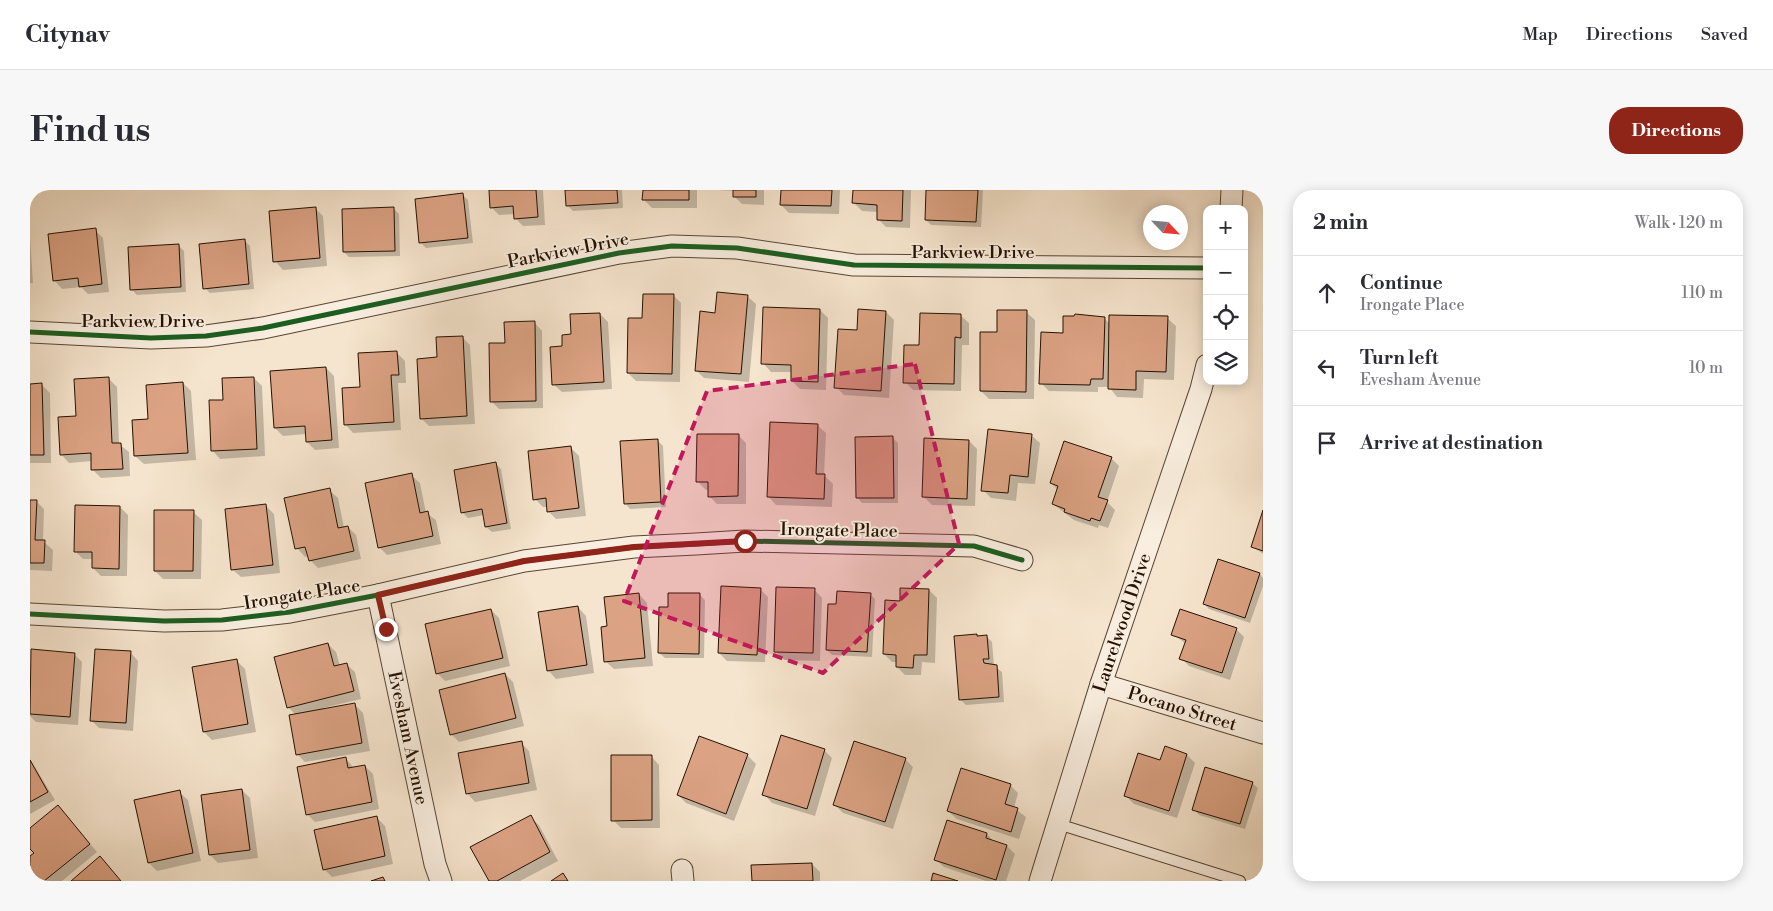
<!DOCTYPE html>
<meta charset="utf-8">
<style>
body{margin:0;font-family:"Libre Bodoni",serif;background:#f7f7f7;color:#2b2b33}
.controls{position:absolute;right:15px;top:15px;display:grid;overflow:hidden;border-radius:10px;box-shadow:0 2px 12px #0003}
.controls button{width:45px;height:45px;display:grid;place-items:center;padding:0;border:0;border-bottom:1px solid #e1e1e2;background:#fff;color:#2b2b33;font:25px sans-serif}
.compass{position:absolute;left:1113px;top:15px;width:45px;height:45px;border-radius:50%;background:#fff;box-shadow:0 2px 12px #0003;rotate:116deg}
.stop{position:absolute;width:15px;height:15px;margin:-11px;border:4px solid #8f2418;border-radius:50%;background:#fff}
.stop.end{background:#8f2418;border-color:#fff;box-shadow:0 1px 5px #0008}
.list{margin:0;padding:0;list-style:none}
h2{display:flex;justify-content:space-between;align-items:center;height:65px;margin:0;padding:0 20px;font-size:21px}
h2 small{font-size:16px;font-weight:400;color:#7c7c81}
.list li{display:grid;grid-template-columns:32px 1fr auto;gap:15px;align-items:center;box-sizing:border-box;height:75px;padding:0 20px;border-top:1px solid #e1e1e2}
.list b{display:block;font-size:19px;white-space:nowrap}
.list p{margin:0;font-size:16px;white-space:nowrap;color:#7c7c81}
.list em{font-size:16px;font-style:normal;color:#7c7c81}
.icon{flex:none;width:28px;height:28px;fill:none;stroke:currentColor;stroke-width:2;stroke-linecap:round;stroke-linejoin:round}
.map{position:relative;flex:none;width:1233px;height:691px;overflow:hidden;border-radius:20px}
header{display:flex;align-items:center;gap:30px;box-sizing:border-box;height:70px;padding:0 25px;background:#fff;border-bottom:1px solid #e1e1e2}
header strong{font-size:24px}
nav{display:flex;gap:28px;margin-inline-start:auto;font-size:18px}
.intro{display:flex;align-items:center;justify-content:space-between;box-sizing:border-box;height:120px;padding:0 30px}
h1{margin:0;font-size:35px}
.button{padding:12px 22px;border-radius:20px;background:#8f2418;color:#fff;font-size:18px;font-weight:700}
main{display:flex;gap:30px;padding:0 30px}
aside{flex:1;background:#fff;border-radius:20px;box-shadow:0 2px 12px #0003}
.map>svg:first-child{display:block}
</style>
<header>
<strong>Citynav</strong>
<nav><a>Map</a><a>Directions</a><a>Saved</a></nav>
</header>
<div class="intro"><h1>Find us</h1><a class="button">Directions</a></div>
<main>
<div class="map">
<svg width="1233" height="691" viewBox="0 0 1233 691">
<rect width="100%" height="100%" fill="#f6e5ce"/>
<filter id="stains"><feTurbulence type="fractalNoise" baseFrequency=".004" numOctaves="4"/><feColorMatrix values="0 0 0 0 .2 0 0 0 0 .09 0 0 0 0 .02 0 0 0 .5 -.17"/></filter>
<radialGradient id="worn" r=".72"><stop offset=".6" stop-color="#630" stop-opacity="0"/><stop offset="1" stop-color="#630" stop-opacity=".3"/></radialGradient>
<path fill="#0003" d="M 460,0 L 513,0 L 515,35 L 493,36 L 485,28 L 485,24 L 469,25 L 461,17 Z
M 536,0 L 592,0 L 593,18 L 543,21 L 538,16 Z
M 614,0 L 667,0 L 667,18 L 622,18 L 614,10 Z
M 688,0 L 734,0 L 734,15 L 712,14 L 704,6 L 704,1 Z
M 752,0 L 810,0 L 809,24 L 759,23 L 751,15 Z
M 824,0 L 881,0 L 880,38 L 856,37 L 848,29 L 848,22 L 832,21 L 824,13 Z
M 897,0 L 953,0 L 951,37 L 901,35 L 896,30 Z
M 433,5 L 438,10 L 443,53 L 396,58 L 391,53 L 386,10 Z
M 285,18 L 293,26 L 297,76 L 253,80 L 245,71 Z
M 363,18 L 369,24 L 370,66 L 319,67 L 314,62 Z
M 65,40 L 73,48 L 79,102 L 58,104 L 51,97 L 32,99 L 24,90 Z
M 0,47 L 3,93 L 0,93 Z
M 215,51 L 220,56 L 224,99 L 180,103 L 175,98 Z
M 148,55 L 154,61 L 156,102 L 107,105 L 101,99 Z
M 643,105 L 651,113 L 650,192 L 606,191 L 598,183 Z
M 717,106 L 726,114 L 719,192 L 674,188 L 666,180 L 686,124 Z
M 790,120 L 798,128 L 796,200 L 770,199 L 762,191 L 762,182 L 741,182 L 733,173 Z
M 856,122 L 864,130 L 859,208 L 814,205 L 806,197 Z
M 996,122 L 1005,130 L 1004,209 L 959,209 L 951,201 L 968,144 Z
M 570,124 L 578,132 L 582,199 L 532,202 L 523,194 L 534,158 L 543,145 Z
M 930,125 L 939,133 L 939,155 L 932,155 L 931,201 L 883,200 L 875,192 L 891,157 Z
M 1074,128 L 1080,134 L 1137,128 L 1146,136 L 1144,190 L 1114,189 L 1113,208 L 1087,207 L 1079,197 L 1068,197 L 1068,202 L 1019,201 L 1011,193 L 1034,144 Z
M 504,132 L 512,141 L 513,218 L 469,219 L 461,211 L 476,154 Z
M 432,147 L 440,155 L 445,234 L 399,236 L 391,228 L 409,168 Z
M 367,163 L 375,171 L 376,193 L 368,193 L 371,240 L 323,243 L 315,234 L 331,198 Z
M 296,178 L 304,186 L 309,258 L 285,260 L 277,252 L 276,244 L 253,246 L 245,238 Z
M 224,188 L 232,196 L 235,266 L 190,269 L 182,260 Z
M 79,189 L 87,197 L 89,254 L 99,262 L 100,286 L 71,288 L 63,280 L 62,271 L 39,273 L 31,264 L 47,227 Z
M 153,193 L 161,201 L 166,270 L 114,274 L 105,266 Z
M 0,195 L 12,195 L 20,203 L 21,273 L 0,273 Z
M 787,235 L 796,243 L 794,285 L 803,294 L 802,317 L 746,315 L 738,306 Z
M 708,245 L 716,253 L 716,314 L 687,314 L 679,306 L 679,300 L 676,300 L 667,291 Z
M 1001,245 L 1010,253 L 1005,294 L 988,293 L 986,311 L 961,308 L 953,300 Z
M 863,248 L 868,253 L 868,313 L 832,313 L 827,307 Z
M 627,250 L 633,256 L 636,317 L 600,319 L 595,313 Z
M 939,251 L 947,259 L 945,316 L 902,315 L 894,307 Z
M 541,258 L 549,266 L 556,326 L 526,329 L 518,321 L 518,317 L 513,317 L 505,309 Z
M 1081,268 L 1089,276 L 1077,312 L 1085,320 L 1078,338 L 1069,335 L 1068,338 L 1044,330 L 1023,314 L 1028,300 L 1021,293 Z
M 466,274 L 471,279 L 481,339 L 462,342 L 456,337 L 454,325 L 438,328 L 433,323 Z
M 381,285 L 390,293 L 396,323 L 406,330 L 411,354 L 357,365 L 349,357 Z
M 299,300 L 308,308 L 314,338 L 318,337 L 326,345 L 331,369 L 288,378 L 280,370 L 279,366 L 275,367 L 267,358 Z
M 0,311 L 6,311 L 14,319 L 13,351 L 23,360 L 22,381 L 0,380 Z
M 236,316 L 244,324 L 250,383 L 211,387 L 202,379 Z
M 90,317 L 98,325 L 97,386 L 71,386 L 63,378 L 63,369 L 53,369 L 45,361 Z
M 163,322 L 172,330 L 171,389 L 133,389 L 125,381 Z
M 1233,324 L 1233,364 L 1222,356 Z
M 1189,370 L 1230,384 L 1233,388 L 1233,396 L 1220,433 L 1179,419 L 1174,414 Z
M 730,399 L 738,407 L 735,472 L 697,471 L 689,463 Z
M 784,399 L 792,408 L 790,471 L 754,470 L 746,462 Z
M 899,400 L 907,408 L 905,473 L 892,472 L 891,485 L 875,485 L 867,477 L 867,472 L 862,472 L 854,464 L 872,412 Z
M 609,404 L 617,413 L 623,476 L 584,479 L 575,471 L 578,438 Z
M 840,404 L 845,409 L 842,467 L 802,465 L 797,460 L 807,416 Z
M 670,405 L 675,410 L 674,468 L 635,468 L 629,463 L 639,418 Z
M 548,417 L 556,426 L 564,483 L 526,489 L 518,480 Z
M 461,420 L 469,428 L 480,476 L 415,491 L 407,483 Z
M 1206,439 L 1214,447 L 1200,490 L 1159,476 L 1151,468 L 1156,454 L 1143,444 Z
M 957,447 L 962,452 L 964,476 L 972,482 L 974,512 L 936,515 L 930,509 Z
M 298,454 L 306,462 L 310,476 L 316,474 L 325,482 L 331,509 L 293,518 L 293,520 L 325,515 L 333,523 L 340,561 L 275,572 L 267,564 L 266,525 L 258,517 Z
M 2,461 L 44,464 L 52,472 L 48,535 L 6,532 L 0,526 Z
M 100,462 L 108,471 L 103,541 L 69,538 L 61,530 Z
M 207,471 L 215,479 L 226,542 L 182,550 L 174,542 Z
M 475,484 L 483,492 L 494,536 L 429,552 L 421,544 Z
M 670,548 L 718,566 L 726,574 L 704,631 L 656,613 L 648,605 Z
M 491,553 L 499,561 L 507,600 L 445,612 L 437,603 Z
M 794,560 L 802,568 L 785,626 L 742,613 L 734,604 Z
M 1157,565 L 1165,573 L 1147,628 L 1104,614 L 1096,606 Z
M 621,566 L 629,575 L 630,638 L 591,638 L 583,630 Z
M 0,569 L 25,610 L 0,624 Z
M 316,569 L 324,578 L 335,576 L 343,584 L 349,619 L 285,632 L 277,624 Z
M 875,569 L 883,577 L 863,639 L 813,623 L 805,615 Z
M 1222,593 L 1228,598 L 1215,639 L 1169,625 L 1164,619 Z
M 980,595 L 988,603 L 984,618 L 996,627 L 989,649 L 927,629 L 918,621 Z
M 212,600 L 220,608 L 228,668 L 188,673 L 180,665 Z
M 149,602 L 158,610 L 171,671 L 127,681 L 119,673 Z
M 28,616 L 67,662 L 32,691 L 5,691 L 0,685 L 0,668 L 5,663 L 0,657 L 0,640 Z
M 500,627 L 509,635 L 528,671 L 490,691 L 460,691 Z
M 347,628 L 355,636 L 363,674 L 302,687 L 294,679 Z
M 957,644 L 965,653 L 977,656 L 985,664 L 976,691 L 956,691 L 914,677 L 905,669 Z
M 782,674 L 790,682 L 790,691 L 723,691 Z"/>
<path fill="#dba283" stroke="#241100" d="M 459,0 L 506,0 L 508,27 L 484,29 L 483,16 L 460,18 Z
M 535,0 L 587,0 L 588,13 L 536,16 Z
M 613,0 L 659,0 L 659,10 L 612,10 Z
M 703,0 L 726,0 L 726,7 L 703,7 Z
M 751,0 L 802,0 L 801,16 L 750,15 Z
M 823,0 L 873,0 L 872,31 L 847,30 L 847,15 L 822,13 Z
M 896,0 L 948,0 L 946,32 L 895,30 Z
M 433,3 L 438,48 L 389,53 L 385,9 Z
M 286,17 L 290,68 L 243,72 L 239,21 Z
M 364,17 L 365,61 L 313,62 L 312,19 Z
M 66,38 L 72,94 L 49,97 L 48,88 L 23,91 L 18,44 Z
M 215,49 L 219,94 L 173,99 L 169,54 Z
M 149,54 L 151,97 L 100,100 L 98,57 Z
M 687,102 L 718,105 L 711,184 L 665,181 L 670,121 L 685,123 Z
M 613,104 L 644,104 L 642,184 L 597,183 L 598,128 L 612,128 Z
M 733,117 L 790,119 L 788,192 L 761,191 L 761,175 L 731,174 Z
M 828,119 L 856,121 L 851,201 L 804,198 L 808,139 L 827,140 Z
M 967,120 L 997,120 L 996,202 L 950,201 L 950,142 L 967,142 Z
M 570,123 L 574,192 L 522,195 L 520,157 L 532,156 L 532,145 L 541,144 L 540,124 Z
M 890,123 L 931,124 L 931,148 L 925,147 L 924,194 L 873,193 L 874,155 L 889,155 Z
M 1045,124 L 1075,127 L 1073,189 L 1061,189 L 1060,195 L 1009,194 L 1011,142 L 1033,143 L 1033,126 L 1044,126 Z
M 1079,125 L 1138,126 L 1136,182 L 1106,181 L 1106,200 L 1078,199 Z
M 505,131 L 506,211 L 460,212 L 459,153 L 475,153 L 474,132 Z
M 433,146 L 437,226 L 390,229 L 387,169 L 407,167 L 406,147 Z
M 367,161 L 369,185 L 361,185 L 364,232 L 314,235 L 312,198 L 330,197 L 328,163 Z
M 296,177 L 302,250 L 276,252 L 275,236 L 244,238 L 240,181 Z
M 79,187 L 82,253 L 91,253 L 93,279 L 61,280 L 61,263 L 30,265 L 28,227 L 46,226 L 44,189 Z
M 224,187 L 227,259 L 181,261 L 179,210 L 193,210 L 192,188 Z
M 153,192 L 158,263 L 104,266 L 102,230 L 118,229 L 116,195 Z
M 12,193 L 14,265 L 0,265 L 0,194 Z
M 740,232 L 788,234 L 786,284 L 795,284 L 794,309 L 737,307 Z
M 958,239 L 1002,244 L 998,287 L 980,285 L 978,303 L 951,301 Z
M 667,244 L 709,244 L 708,306 L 678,307 L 678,292 L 666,292 Z
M 863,246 L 864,308 L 826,308 L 825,247 Z
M 894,248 L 939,250 L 937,309 L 892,307 Z
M 628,249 L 631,312 L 594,314 L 590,251 Z
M 1034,251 L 1082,267 L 1068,307 L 1078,310 L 1070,331 L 1061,328 L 1060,331 L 1034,322 L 1035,319 L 1022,314 L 1028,296 L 1020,293 Z
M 541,256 L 549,318 L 517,322 L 516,308 L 503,310 L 498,261 Z
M 466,272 L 477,333 L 455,337 L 452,319 L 431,323 L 424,280 Z
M 382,283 L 390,323 L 398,321 L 403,346 L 348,358 L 335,293 Z
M 300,298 L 308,338 L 318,336 L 324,361 L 279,371 L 275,357 L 265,359 L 254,308 Z
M 0,310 L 7,310 L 5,350 L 15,350 L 14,373 L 0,373 Z
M 236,314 L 243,375 L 201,380 L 195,319 Z
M 45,315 L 90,316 L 89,379 L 62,378 L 62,362 L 44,362 Z
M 124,320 L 164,320 L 163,381 L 124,381 Z
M 1233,320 L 1233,361 L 1221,357 Z
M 1188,369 L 1230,383 L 1215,428 L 1173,414 Z
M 691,396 L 731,398 L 727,465 L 688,463 Z
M 746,397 L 785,398 L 783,463 L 744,462 Z
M 870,398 L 899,399 L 897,465 L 884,465 L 883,478 L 866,477 L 866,465 L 853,464 L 855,410 L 870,411 Z
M 807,401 L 841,403 L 837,462 L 796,460 L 798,414 L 806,414 Z
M 609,403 L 615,468 L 574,472 L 571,437 L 577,436 L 574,407 Z
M 638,403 L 670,403 L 669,464 L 628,463 L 629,417 L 638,417 Z
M 548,416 L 557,475 L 517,481 L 508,422 Z
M 461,419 L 473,468 L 406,484 L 395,434 Z
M 1150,419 L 1207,438 L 1192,483 L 1149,469 L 1156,450 L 1141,445 Z
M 947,444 L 947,446 L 957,445 L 959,469 L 953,469 L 954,473 L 967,475 L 969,507 L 929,510 L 924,446 Z
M 298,453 L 304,476 L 317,473 L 324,501 L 257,518 L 244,467 Z
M 1,459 L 45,463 L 40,527 L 0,524 Z
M 65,459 L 101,461 L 96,533 L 60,531 Z
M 207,469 L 218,534 L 173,542 L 162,477 Z
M 475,483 L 486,528 L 420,545 L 409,500 Z
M 325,513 L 332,553 L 266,565 L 259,525 Z
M 751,545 L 795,559 L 777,619 L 732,605 Z
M 669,546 L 718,564 L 696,624 L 647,605 Z
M 492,551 L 499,593 L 436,604 L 428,563 Z
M 824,551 L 876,568 L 855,632 L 803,615 Z
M 1135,556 L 1157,564 L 1139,621 L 1094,606 L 1108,563 L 1130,570 Z
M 581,565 L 622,565 L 622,630 L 581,631 Z
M 316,567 L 318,578 L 335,575 L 342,612 L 276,625 L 267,577 Z
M 0,570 L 18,602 L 0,612 Z
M 1175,577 L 1223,592 L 1210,634 L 1162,620 Z
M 931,578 L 981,594 L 975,614 L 988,618 L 981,642 L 917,621 Z
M 212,599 L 220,660 L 179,665 L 171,605 Z
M 150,600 L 163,663 L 118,673 L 104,610 Z
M 28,615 L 60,654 L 14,691 L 3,691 L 0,687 L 0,666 L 4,663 L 0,659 L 0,638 Z
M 501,625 L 520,662 L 467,691 L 459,691 L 440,657 Z
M 347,626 L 355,666 L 293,680 L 284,640 Z
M 917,630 L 957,643 L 956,648 L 977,655 L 966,690 L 904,670 Z
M 70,666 L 91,691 L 41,691 Z
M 782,673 L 783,691 L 722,691 L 721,675 Z
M 533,683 L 538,691 L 521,691 Z
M 903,683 L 928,691 L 901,691 Z
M 353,687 L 355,691 L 341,691 Z"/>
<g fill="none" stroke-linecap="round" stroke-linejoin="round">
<defs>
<path id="service" d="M 1028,634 L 1210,691"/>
<g id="minor">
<path d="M 1201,19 L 1202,0"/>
<path d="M 0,142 L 121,148 L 176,146 L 233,138 L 589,63 L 642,56 L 707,58 L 824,75 L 1177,78"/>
<path id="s1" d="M 348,405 L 405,674 L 411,691"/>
<path d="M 0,424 L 134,431 L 192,430 L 260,422 L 348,405 L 494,371 L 604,357 L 666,354 L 715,351 L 944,356 L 992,370"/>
<path id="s2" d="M 1071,494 L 1233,543"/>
<path d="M 652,680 L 653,691"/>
<path id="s3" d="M 1010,691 L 1071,494 L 1171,199 L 1177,175"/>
</g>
</defs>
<use href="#service" stroke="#584634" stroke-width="12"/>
<use href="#minor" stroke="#584634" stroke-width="23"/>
<use href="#service" stroke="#f9eedf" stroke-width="10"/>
<use href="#minor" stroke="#f9eedf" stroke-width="21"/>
<defs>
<path id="cycleway" d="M 0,142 L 121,148 L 176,146 L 233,138 L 589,63 L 642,56 L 707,58 L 824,75 L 1177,78
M 0,424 L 134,431 L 192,430 L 260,422 L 348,405 L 494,371 L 604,357 L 666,354 L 715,351 L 944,356 L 992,370"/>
</defs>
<use href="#cycleway" stroke="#f9eedf" stroke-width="8"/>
<use href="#cycleway" stroke="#1b5e20" stroke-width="5"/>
</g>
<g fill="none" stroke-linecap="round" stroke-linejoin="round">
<path stroke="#8f2418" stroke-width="6" d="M 356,439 L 348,405 L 494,371 L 604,357 L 715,351"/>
</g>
<path fill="#c2185b" fill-opacity="0.2" stroke="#c2185b" stroke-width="4" stroke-dasharray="10 6" stroke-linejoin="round" d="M 885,174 L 929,354 L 793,483 L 594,411 L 677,201 Z"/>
<g text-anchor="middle" stroke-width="4" stroke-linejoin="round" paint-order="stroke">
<g font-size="18" fill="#241100" stroke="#f9eedf">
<text transform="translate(538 60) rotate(-11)" y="6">Parkview Drive</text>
<text x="943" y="68">Parkview Drive</text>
<text x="113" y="137">Parkview Drive</text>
<text transform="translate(809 340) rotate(1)" y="6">Irongate Place</text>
<text transform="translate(272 404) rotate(-9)" y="6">Irongate Place</text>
<text dy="6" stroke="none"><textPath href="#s3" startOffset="271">Laurelwood Drive</textPath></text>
<text dy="6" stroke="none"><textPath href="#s2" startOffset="85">Pocano Street</textPath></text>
<text dy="6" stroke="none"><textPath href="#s1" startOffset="146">Evesham Avenue</textPath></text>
</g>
</g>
<rect width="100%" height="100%" filter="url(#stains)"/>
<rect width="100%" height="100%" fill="url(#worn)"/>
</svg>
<div class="controls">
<button>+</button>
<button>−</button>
<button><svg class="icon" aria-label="locate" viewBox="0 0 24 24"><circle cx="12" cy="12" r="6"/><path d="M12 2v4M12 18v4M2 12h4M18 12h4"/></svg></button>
<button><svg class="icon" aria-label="layers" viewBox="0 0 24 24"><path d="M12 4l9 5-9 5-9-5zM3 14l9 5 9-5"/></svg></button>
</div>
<svg class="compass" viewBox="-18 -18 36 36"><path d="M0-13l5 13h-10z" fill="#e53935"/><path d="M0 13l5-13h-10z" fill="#7c7c81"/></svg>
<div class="stop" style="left:715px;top:351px"></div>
<div class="stop end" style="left:356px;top:439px"></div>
</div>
<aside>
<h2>2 min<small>Walk · 120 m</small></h2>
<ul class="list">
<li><svg class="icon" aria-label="ahead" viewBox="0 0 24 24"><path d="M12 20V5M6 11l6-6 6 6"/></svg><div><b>Continue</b><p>Irongate Place</p></div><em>110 m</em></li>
<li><svg class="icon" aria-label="left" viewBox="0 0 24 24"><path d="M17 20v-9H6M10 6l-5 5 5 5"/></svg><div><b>Turn left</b><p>Evesham Avenue</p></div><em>10 m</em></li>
<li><svg class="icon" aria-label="arrive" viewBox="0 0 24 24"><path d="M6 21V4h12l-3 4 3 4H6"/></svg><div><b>Arrive at destination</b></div></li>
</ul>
</aside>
</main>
